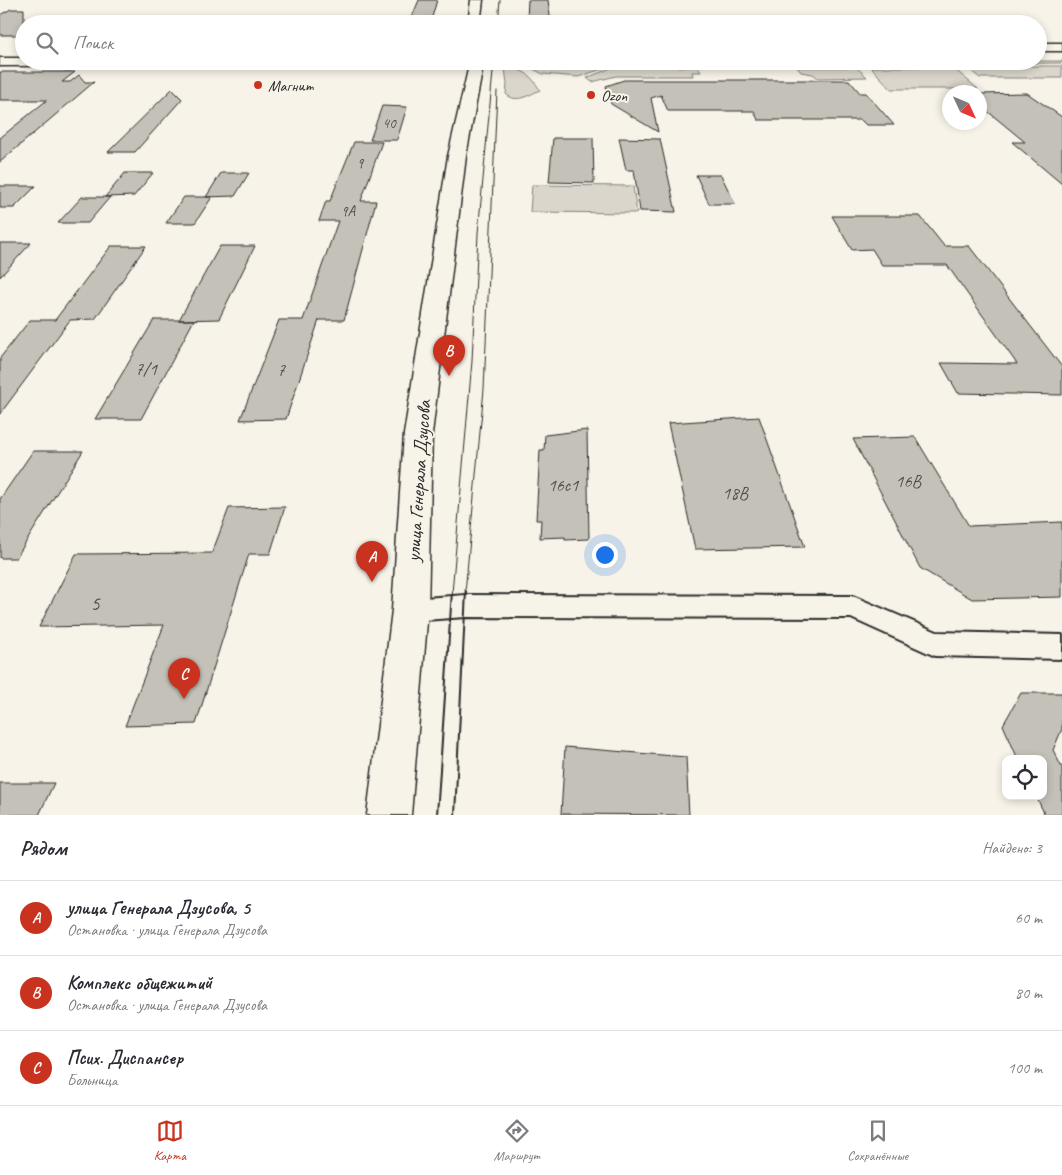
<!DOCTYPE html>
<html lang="ru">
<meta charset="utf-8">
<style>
body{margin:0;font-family:Caveat,sans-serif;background:#f2f2f3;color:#2b2b33}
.controls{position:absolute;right:15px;bottom:15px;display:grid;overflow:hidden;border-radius:10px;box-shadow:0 2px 8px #0003}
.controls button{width:45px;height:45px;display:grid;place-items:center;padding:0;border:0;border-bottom:1px solid #e1e1e2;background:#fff;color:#2b2b33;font:25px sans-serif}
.compass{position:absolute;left:942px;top:85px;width:45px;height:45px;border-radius:50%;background:#fff;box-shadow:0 2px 8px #0003;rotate:134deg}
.you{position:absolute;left:604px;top:554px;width:18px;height:18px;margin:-12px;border:4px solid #fff;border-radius:50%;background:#1a73e8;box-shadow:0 0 0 8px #1a73e833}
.badge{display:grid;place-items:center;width:32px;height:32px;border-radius:50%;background:#c8321e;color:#fff;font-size:16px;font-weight:700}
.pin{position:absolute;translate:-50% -41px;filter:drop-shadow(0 1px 2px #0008)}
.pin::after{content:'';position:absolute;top:26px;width:18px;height:15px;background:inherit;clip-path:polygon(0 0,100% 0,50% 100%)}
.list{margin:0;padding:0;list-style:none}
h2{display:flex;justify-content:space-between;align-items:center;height:65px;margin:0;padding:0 20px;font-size:21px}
h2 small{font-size:16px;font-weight:400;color:#7c7c81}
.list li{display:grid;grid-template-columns:32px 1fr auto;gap:15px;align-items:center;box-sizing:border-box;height:75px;padding:0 20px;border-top:1px solid #e1e1e2}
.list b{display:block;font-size:19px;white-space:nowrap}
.list p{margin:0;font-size:16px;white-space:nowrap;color:#7c7c81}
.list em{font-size:16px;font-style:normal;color:#7c7c81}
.icon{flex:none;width:28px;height:28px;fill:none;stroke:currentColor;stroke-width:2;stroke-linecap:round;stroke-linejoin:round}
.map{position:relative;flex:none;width:1062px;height:815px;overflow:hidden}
.search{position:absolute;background:#fff;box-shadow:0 2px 8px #0003;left:15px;right:15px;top:15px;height:55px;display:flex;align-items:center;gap:12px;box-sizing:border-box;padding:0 18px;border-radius:28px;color:#7c7c81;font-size:19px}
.sheet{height:290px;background:#fff}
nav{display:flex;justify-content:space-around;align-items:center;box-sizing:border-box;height:70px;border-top:1px solid #e1e1e2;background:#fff;font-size:14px;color:#7c7c81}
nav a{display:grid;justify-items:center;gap:2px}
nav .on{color:#c8321e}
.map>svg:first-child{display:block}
</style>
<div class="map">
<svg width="1062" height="815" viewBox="0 0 1062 815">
<rect width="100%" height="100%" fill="#f7f3e8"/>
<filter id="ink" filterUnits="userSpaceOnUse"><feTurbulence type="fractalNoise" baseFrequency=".02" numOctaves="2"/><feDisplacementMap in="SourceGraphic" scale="10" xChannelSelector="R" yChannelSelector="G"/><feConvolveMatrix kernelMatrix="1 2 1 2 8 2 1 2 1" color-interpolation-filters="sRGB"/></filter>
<g filter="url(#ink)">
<path fill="#dad6cc" stroke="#82807c" d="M 525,61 L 734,61 L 736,65 L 654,66 L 698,67 L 701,72 L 692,72 L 693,76 L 616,76 L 592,82 L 587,78 L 613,67 L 608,67 L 578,77 L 543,74 L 529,67 L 567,66 L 525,66 Z
M 749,61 L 851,61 L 854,64 L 752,65 Z
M 960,61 L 1062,61 L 1062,63 L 963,64 Z
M 965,66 L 1062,66 L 1062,78 L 980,78 Z
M 797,67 L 856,67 L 867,77 L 818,78 L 813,74 L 801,72 Z
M 871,67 L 952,67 L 978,89 L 891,89 Z
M 505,68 C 524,69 530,74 540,90 C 529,95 516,104 506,94 L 507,84 Z
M 532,185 L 633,186 L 637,213 L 530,212 Z"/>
<path fill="#c4c1b9" stroke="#2b2b2b" d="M 419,0 L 437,0 L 430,24 L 409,24 Z
M 528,0 L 548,0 L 551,24 L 534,24 L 527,19 Z
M 11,9 L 24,9 L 24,35 L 0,35 L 0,15 Z
M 0,72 L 75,72 L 62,82 L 70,82 L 79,75 L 85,82 L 94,82 L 0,162 L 0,138 L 47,100 L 0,100 Z
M 624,80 L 849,80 L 860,93 L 866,93 L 894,125 L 866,125 L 861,120 L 758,120 L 754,111 L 668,111 L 661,95 L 651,98 L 658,132 L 611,104 L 606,86 Z
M 172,89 L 182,99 L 135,152 L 108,152 Z
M 1027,93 L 1062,117 L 1062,184 L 1012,142 L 1025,142 L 980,105 L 980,94 Z
M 382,106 L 407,107 L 397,140 L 370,140 Z
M 553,138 L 593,138 L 594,183 L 549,182 Z
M 619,138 L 660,139 L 676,212 L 640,211 L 634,170 L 626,170 Z
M 354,142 L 382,142 L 361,201 L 376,201 L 344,320 L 319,320 L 286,419 L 240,420 L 279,320 L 303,320 L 338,221 L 319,221 L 326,201 L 330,201 Z
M 125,173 L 153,173 L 134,196 L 105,197 Z
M 221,173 L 249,173 L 235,196 L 206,197 Z
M 696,175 L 721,175 L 735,204 L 709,204 Z
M 0,186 L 36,186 L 14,208 L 0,208 Z
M 82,197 L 110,197 L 88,223 L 58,223 Z
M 184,197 L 212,197 L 195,223 L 166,223 Z
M 832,216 L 920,216 L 944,246 L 969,246 L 1062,367 L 1062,395 L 958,393 L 941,363 L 1017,364 L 947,265 L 882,265 L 872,249 L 852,250 Z
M 0,243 L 31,243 L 0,277 Z
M 111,246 L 146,246 L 95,319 L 70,320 L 0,414 L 0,358 L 30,320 L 55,320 Z
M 220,246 L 255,246 L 219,319 L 179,320 Z
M 154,320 L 194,320 L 141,419 L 95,419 Z
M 759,417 L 805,547 L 695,549 L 668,423 Z
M 587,430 L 589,539 L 565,540 L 565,537 L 540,538 L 541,520 L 536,520 L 540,450 L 544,450 L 545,435 Z
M 915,437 L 969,526 L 1062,522 L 1062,597 L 972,599 L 920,568 L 853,439 Z
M 33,451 L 83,451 L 16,558 L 0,558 L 0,499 Z
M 285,507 L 270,554 L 249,554 L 196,724 L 125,726 L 164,625 L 39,627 L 76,554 L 212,553 L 229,508 Z
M 1021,693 L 1062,693 L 1062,729 L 1053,750 L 1062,768 L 1062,815 L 1045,815 L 1036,796 L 1043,796 L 1043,759 L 1018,759 L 1003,725 Z
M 565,747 L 686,757 L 689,815 L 561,814 Z
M 0,783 L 54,783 L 39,815 L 0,815 Z"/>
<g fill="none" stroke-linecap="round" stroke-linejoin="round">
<defs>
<path id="street" d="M 466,595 L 853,596 L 937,632 L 1062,635 L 1062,659 L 935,656 L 851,618 L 466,617 L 410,621 L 400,618 L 396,610 L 400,602 L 410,599 Z"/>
<path id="secondary" d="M 471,0 L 483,0 L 480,24 L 468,24 Z
M 1038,43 L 1062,43 L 1062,51 L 1038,51 Z
M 0,58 L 24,58 L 24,61 L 275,61 L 268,65 L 0,66 Z
M 470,61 L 484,61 L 466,156 L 432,434 L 428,610 L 411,815 L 367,815 L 392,610 L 404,434 L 448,156 Z"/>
</defs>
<use href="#street" stroke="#2b2b2b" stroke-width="4"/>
<use href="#secondary" stroke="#2b2b2b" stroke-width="3"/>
<use href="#street" fill="#f7f3e8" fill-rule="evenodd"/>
<use href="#secondary" fill="#f7f3e8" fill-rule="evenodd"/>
<path stroke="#2b2b2b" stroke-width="1" d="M 498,24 L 500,0
M 452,593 L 472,361 L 478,233 L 494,61
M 465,593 L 484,389 L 497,91"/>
<path stroke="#2b2b2b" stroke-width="2" d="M 437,815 L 452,591
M 455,815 L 466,591"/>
</g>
</g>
<g fill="#c8321e" stroke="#f7f3e8" stroke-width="2">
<circle cx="258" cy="85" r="5"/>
<circle cx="591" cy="95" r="5"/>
</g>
<g text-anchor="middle" stroke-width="4" stroke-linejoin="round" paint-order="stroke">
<g font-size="15" fill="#51504e">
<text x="389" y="128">40</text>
<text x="360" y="168">9</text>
<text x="348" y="216">9А</text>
</g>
<g font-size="16" fill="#2b2b2b" stroke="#f7f3e8" text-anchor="start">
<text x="268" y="91">Магнит</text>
<text x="601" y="101">Ozon</text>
</g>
<g font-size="18" fill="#51504e">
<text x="146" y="375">7/1</text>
<text x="281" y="376">7</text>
<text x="908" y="487">16В</text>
<text x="563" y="491">16с1</text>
<text x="735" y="499">18В</text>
</g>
<g font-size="20" fill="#2b2b2b" stroke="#f7f3e8">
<text transform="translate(418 481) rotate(-86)" y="7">улица Генерала Дзусова</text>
</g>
<g font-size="21" fill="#51504e">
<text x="95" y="610">5</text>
</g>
</g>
</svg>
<div class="controls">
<button><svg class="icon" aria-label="locate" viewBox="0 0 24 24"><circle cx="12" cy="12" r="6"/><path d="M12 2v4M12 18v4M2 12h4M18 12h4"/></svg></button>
</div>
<svg class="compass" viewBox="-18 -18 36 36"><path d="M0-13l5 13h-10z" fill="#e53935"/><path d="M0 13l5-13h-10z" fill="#7c7c81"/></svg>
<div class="you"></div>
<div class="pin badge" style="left:372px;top:582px">A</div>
<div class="pin badge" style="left:449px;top:376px">B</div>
<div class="pin badge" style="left:184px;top:699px">C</div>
<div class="search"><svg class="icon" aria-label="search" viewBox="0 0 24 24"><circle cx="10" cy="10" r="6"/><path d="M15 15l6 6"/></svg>Поиск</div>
</div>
<section class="sheet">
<h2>Рядом<small>Найдено: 3</small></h2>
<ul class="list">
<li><span class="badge">A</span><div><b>улица Генерала Дзусова, 5</b><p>Остановка · улица Генерала Дзусова</p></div><em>60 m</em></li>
<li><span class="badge">B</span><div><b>Комплекс общежитий</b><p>Остановка · улица Генерала Дзусова</p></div><em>80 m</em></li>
<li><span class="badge">C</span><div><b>Псих. Диспансер</b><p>Больница</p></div><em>100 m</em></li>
</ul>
</section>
<nav>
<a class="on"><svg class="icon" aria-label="map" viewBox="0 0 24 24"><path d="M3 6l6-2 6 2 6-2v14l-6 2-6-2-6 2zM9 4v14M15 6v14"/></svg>Карта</a>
<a><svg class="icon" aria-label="directions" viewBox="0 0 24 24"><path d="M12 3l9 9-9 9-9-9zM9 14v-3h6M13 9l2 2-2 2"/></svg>Маршрут</a>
<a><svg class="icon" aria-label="saved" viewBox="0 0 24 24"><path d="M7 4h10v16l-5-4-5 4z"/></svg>Сохранённые</a>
</nav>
